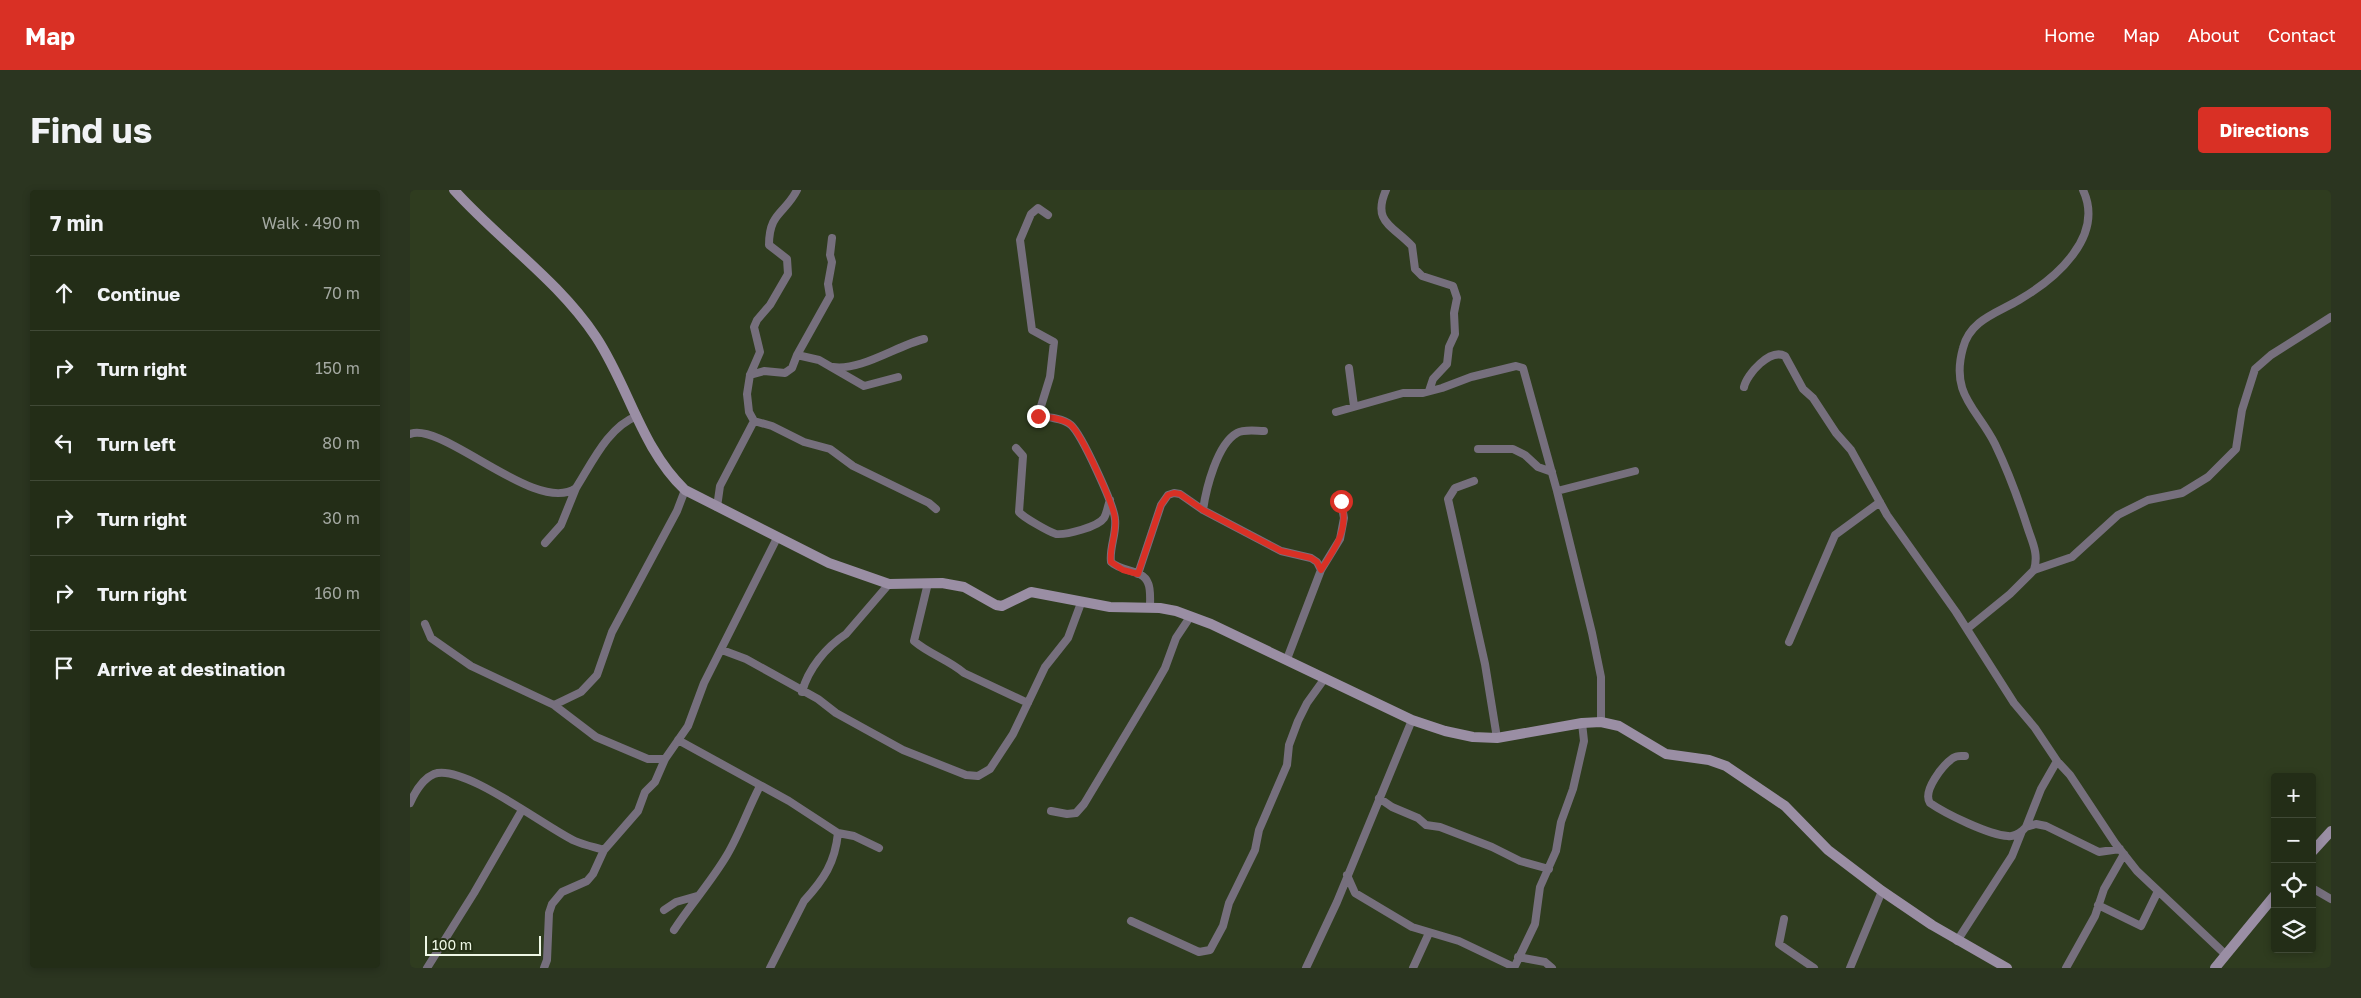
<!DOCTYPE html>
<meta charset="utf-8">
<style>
body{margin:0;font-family:"Golos Text",sans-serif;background:#2b3520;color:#f1f3f6}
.controls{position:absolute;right:15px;bottom:15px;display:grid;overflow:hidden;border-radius:5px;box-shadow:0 2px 8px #0003}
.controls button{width:45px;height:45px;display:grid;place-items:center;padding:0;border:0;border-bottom:1px solid #404936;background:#232d17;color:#f1f3f6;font:25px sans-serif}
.scale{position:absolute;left:15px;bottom:12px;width:116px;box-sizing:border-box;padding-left:5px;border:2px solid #eff8e6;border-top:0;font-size:14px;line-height:18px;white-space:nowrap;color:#eff8e6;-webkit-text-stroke:4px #253115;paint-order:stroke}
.stop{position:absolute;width:15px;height:15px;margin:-11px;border:4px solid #d93025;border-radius:50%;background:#fff}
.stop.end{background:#d93025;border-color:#fff;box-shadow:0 1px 5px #0008}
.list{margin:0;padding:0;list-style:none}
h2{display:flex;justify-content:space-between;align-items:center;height:65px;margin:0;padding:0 20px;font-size:21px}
h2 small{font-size:16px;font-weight:400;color:#a3a8a1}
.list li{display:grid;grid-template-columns:32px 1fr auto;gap:15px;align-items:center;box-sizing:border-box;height:75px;padding:0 20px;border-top:1px solid #404936}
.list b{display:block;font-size:19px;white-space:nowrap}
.list em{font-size:16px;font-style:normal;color:#a3a8a1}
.icon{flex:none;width:28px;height:28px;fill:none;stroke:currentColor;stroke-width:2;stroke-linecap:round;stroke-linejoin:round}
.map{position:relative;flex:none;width:1921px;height:778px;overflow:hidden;border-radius:5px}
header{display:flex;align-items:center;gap:30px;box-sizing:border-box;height:70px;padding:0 25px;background:#d93025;color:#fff}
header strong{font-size:24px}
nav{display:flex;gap:28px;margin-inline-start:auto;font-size:18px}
.intro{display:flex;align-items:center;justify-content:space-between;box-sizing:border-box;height:120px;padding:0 30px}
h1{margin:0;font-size:35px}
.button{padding:12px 22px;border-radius:5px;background:#d93025;color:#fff;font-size:18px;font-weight:700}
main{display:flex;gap:30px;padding:0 30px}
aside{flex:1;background:#232d17;border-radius:5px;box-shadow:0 2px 8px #0003}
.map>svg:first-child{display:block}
</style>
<header>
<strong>Map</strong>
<nav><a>Home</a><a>Map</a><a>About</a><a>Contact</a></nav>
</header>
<div class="intro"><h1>Find us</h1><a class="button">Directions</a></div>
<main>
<aside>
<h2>7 min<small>Walk · 490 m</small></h2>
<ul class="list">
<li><svg class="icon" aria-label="ahead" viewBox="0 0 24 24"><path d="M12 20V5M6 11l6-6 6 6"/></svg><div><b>Continue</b></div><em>70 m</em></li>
<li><svg class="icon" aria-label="right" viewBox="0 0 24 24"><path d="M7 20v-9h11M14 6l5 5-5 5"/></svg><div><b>Turn right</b></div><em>150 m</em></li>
<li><svg class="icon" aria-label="left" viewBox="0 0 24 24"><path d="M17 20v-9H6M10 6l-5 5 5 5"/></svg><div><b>Turn left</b></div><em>80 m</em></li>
<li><svg class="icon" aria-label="right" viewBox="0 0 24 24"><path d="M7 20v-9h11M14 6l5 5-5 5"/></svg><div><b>Turn right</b></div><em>30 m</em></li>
<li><svg class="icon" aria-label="right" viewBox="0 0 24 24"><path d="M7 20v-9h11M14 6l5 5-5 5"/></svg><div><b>Turn right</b></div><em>160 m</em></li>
<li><svg class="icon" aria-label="arrive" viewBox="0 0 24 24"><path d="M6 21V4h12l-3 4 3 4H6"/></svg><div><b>Arrive at destination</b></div></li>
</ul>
</aside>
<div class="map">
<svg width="1921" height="778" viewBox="0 0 1921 778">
<rect width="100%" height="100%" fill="#2f3c1f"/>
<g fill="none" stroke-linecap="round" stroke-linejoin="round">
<path stroke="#766f7d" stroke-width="8" d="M 387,0 C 375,24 359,22 359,55 L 377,69 L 378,84 L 360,115 L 347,130 L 344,137 L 350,162 L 340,185 L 337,204 L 339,222 L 344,231 L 362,236 L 394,252 L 420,259 L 443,276 L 519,313 L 526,319
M 976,0 C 962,32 982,35 1002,56 L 1005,79 L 1012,86 L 1043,96 L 1047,108 L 1044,123 L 1045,144 L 1039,157 L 1037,174 L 1023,189 L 1019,201
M 638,25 L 628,18 L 621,24 L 610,50 L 622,140 L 644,152 L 640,187 L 628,226 C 637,227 653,228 661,235 C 672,245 704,315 705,329 C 707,343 699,358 701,372 C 711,382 733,379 738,393 C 741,399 740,410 740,417
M 387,165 L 409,170 L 454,196 L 488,187
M 423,177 C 451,181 486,156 514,149
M 939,178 L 944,216
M 340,185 L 354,181 L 375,183 L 382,178 L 387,165 L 420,106 L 418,94 L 422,72 L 420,65 L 422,48
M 1334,197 C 1337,184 1360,158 1375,166 L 1393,199 L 1403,208 L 1426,243 L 1441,260 L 1477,325 L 1546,422 L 1604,513 L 1625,538 L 1647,571 L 1660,585 L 1705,653 L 1727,681 L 1815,764
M 926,222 L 993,203 L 1013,203 L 1032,198 L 1061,187 L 1106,176 L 1113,178 L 1147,301 L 1182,443 L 1191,487 L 1191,532
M 0,244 C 33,231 127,326 166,298 C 182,273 198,237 227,226
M 606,258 L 613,266 L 609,322 C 613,327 639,342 646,344 C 656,345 688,337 694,328 C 697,323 698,315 700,310
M 1068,259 L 1103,259 L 1115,265 L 1128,277 L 1142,282
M 1064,291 L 1045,298 L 1038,309 L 1075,474 L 1087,548
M 1147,301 L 1225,281
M 307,317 L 310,296 L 344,231
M 793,320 C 796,299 807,254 827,243 C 834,239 846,241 854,241
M 135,353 L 151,335 L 166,298
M 1624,380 C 1629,363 1622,352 1617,336 C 1608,308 1598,281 1585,254 C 1567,218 1540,205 1553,158 C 1560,130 1587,123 1609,110 C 1645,89 1695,47 1673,0
M 728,384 L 751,315 L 758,305 L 764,303 L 770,304 L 793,320 L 871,361 L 901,368 L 907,372 L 911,380
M 518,393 L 504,451 C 519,464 539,470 554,483 L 618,513
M 15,434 L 21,448 L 61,476 L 144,515 L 186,547 L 238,569 L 255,569
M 1557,439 L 1600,404 L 1624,380 L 1662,367 L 1708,325 L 1738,310 L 1772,303 L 1798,287 L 1826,259 L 1832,220 L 1845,179 L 1861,165 L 1921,127
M 1379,452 L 1425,345 L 1470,312
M 312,460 L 336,469 L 408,509 L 426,523 L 493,560 L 556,585 L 568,586 L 580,579 L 603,544 L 635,477 L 658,448 L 671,413
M 877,469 L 911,380 L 930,349 L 934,328 L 931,311
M 392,502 C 398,479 416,457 436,444 L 479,394
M 144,515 L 171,502 L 187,485 L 202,442 L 267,321 L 275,300
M 268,550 L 379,611 L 428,643 L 444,646 L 469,658
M 1555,566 C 1551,566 1547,565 1543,568 C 1533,575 1512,601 1520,613 C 1536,624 1579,645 1598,646 C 1603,647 1608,644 1612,641
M 969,608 L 982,617 L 1008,628 L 1016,635 L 1030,637 L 1082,657 L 1110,671 L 1139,679
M 0,613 C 5,602 12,589 24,584 C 53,573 135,637 165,651 C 174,655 184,657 194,660
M 641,621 L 657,624 L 666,623 L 674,614 L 743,499 L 755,478 L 766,448 L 780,427
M 1616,637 L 1626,634 L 1636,636 L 1689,662 L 1710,659
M 937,685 L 945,703 L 1002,737 L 1049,751 L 1104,777
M 1902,698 L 1921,709
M 1688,715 L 1731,736 L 1748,701
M 254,720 L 266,712 L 287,706
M 1374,729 L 1369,754 L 1404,778
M 721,731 L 789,762 L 800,760 L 813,736 L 819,713 L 845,660 L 849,640 L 877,575 L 879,555 L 888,531 L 897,513 L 915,488
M 264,740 C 281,714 301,692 317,665 C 330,643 338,619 350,596
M 1547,751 L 1602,666 L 1612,641 L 1616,637 L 1631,599 L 1647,571
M 1108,767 L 1135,772 L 1142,778
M 17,778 L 64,703 L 112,620
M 134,778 L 137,770 L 139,723 L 142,714 L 152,702 L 177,691 L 183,684 L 194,660 L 228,621 L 235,602 L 245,592 L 255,569 L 278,536 L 294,493 L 367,348
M 360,778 L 394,711 C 414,689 425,673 428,643
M 896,778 L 927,712 L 1002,530
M 1003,778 L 1019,743
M 1104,778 L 1125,734 L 1130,697 L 1146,661 L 1151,632 L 1163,599 L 1174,551 L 1172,533
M 1440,778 L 1472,701
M 1656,778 L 1685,726 L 1694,699 L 1714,664"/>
<path stroke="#9a8ea4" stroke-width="10" d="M 44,0 C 90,51 148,90 186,147 C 219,197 231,258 275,300 L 419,373 L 479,394 L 532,393 L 554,397 L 586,415 L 592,416 L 621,402 L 700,417 L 750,418 L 766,421 L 801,434 L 1002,530 L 1035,541 L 1063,547 L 1087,548 L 1172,533 L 1191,532 L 1209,536 L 1256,564 L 1299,570 L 1316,576 L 1375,616 L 1418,660 L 1472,701 L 1522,735 L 1597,778
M 1902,662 L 1921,641
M 1805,778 L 1865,705"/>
</g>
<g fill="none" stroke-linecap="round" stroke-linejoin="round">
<path stroke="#d93025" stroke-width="6" d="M 628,226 C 637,227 653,228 661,235 C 672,245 704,315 705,329 C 707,343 699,358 701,372 L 713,380 L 728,384 L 751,315 L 758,305 L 764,303 L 770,304 L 793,320 L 871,361 L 901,368 L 907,372 L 911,380 C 925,359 940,338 931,311"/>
</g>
</svg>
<div class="controls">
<button>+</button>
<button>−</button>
<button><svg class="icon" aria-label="locate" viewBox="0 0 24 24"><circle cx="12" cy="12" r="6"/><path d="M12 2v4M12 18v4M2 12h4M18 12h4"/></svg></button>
<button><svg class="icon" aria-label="layers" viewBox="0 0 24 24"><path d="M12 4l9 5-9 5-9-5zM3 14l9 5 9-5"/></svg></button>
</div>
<div class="scale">100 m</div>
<div class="stop" style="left:931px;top:311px"></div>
<div class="stop end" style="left:628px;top:226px"></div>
</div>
</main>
